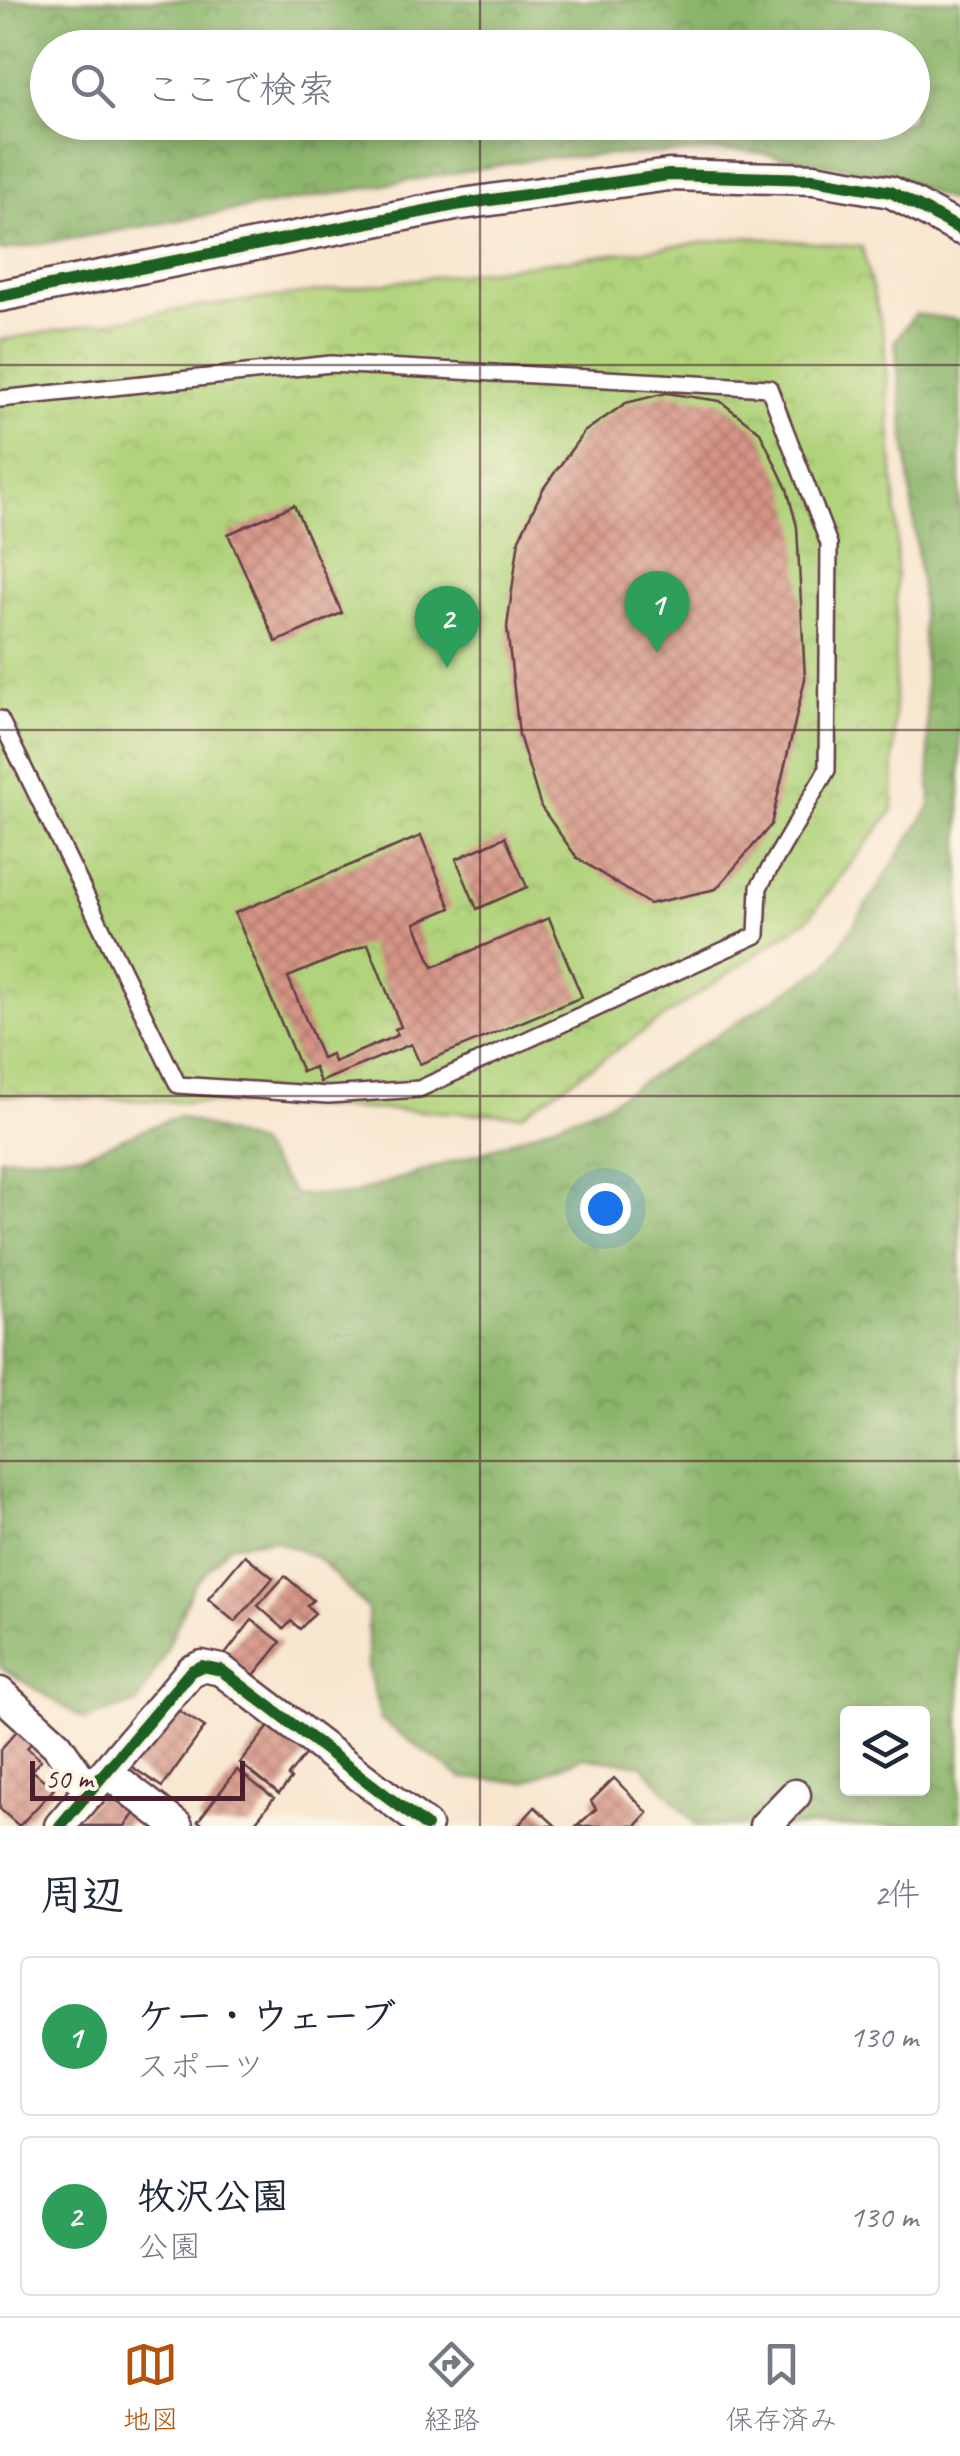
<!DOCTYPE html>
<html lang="ja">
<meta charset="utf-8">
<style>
body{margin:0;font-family:Caveat,"Klee One",sans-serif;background:#f6f6f7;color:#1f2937}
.controls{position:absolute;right:30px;bottom:30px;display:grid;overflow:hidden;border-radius:10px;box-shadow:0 5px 15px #0003}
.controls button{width:90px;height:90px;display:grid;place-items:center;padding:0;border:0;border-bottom:2px solid #e0e1e3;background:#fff;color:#1f2937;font:50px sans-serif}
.scale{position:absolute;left:30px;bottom:25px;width:215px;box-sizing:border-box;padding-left:10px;border:5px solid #4a1f2b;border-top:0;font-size:28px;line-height:35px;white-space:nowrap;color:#4a1f2b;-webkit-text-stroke:8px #fcf5e5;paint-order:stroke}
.you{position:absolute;left:605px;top:1208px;width:35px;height:35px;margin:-25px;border:8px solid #fff;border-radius:50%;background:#1a73e8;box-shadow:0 0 0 15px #1a73e833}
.badge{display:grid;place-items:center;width:65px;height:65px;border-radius:50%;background:#b45309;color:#fff;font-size:32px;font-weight:700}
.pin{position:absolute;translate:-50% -82px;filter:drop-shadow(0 2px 5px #0008)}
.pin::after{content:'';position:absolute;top:52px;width:35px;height:30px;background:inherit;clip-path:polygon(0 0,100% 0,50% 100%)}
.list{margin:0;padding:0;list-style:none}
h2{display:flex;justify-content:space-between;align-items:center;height:130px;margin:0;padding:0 40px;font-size:42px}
h2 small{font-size:32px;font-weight:400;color:#747a83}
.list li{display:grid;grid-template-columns:65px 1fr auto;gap:30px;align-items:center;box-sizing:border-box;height:160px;margin:0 20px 20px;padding:0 20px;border:2px solid #e0e1e3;border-radius:10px}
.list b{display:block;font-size:38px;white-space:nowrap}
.list p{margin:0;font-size:32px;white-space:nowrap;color:#747a83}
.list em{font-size:32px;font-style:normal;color:#747a83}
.icon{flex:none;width:55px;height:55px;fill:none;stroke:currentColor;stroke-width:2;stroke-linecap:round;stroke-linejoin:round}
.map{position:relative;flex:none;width:960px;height:1826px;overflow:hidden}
.search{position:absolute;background:#fff;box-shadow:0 5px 15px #0003;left:30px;right:30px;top:30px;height:110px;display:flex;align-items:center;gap:25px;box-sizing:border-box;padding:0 35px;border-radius:55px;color:#747a83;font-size:38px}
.sheet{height:490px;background:#fff}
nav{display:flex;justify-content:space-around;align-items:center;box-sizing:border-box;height:140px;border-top:2px solid #e0e1e3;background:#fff;font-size:28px;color:#747a83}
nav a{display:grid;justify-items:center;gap:5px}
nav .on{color:#b45309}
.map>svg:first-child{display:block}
</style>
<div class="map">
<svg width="960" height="1826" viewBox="0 0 960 1826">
<defs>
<pattern id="forest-crowns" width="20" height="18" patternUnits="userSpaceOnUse" patternTransform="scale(2.5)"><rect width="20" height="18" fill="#8cb56c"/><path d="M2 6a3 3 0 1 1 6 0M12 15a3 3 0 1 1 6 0" fill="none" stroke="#749359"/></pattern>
<pattern id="park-crowns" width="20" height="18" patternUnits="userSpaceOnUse" patternTransform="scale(2.5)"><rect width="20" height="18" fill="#b1d37c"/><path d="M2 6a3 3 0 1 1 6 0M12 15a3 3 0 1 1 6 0" fill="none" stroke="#9ab56b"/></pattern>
<pattern id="building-cross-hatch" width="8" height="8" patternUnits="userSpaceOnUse" patternTransform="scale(2.5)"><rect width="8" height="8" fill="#d69586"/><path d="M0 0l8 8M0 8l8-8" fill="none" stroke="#b0796e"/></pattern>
</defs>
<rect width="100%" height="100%" fill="#fcf5e5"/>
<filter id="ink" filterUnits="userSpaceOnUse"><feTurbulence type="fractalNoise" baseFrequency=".01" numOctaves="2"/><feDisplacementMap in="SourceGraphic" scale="20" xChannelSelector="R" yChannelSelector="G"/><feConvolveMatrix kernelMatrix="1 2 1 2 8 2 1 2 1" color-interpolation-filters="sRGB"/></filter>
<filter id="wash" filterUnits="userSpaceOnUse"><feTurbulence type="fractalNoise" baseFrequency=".0048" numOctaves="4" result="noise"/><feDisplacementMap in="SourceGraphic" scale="40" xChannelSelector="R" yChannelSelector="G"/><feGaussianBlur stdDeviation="2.25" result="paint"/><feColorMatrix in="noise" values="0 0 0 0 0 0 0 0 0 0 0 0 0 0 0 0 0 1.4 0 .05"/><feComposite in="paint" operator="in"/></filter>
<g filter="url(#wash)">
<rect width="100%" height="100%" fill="#f8e6cf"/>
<path fill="url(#forest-crowns)" stroke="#6b6a4c" stroke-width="2.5" fill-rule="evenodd" d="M 0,0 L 960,0 L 960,206 L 895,176 L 741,150 L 541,158 L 0,251 ZM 48,48 L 912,48 L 912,122 L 48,122 Z
M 915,314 L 960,320 L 960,1826 L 697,1826 L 642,1765 L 583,1757 L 525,1782 L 462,1778 L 381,1720 L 368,1668 L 368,1609 L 318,1558 L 274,1540 L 231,1544 L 193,1586 L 167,1649 L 138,1703 L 85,1720 L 0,1667 L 0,1158 L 84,1154 L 178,1116 L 257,1144 L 295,1195 L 349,1195 L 494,1148 L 608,1103 L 826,967 L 931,806 L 921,590 L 895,341 ZM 848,1714 L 922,1714 L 922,1788 L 848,1788 Z"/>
<path fill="url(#park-crowns)" stroke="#7e7954" stroke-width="2.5" d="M 746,237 L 862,247 L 884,337 L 897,526 L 893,810 L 808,919 L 521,1115 L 0,1095 L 0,340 L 190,308 Z"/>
<g id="blocks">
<path fill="url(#building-cross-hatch)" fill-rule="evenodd" d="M 666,393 L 720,401 L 760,432 L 787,489 L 797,527 L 805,679 L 771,825 L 716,889 L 649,904 L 577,858 L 541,807 L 519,735 L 507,627 L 519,539 L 543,489 L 584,432 L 626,403 Z
M 294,505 L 342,613 L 276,642 L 228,534 Z
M 421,836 L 451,908 L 415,923 L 433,967 L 549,918 L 582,997 L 420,1064 L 411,1044 L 320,1082 L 314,1067 L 302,1072 L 235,913 ZM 368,944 L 401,1027 L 395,1029 L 398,1035 L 334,1062 L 331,1054 L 322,1058 L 288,977 Z
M 505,837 L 527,887 L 477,909 L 456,859 Z
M 245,1555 L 273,1578 L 235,1622 L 208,1599 Z
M 285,1576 L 313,1600 L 307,1606 L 315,1613 L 300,1629 L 291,1621 L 284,1629 L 258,1606 Z
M 252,1620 L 281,1642 L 250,1680 L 223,1657 Z
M 171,1706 L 205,1727 L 162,1787 L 126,1763 Z
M 271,1724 L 307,1752 L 288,1776 L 291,1779 L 279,1794 L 240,1763 Z
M 22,1725 L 36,1738 L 27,1748 L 41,1760 L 32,1770 L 54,1789 L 19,1826 L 0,1809 L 0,1750 Z
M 237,1770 L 274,1798 L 252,1826 L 205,1826 L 198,1821 Z
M 614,1778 L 648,1813 L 636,1826 L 577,1826 L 596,1809 L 591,1801 Z
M 105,1783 L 138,1809 L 125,1826 L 72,1826 Z
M 535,1807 L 556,1826 L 518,1826 Z"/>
</g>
</g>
<g filter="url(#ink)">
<use href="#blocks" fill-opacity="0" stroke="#643d44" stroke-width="2.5"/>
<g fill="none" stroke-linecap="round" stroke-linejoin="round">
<defs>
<path id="lane" d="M 0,399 L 331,364 L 769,388 L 829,544 L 827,770 L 759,887 L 757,935 L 419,1089 L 328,1095 L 178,1085 L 0,719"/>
<path id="street" d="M 0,296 L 455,205 L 669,175 L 814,179 L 891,192 L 960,229
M 0,1693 L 57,1745 L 90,1793
M 108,1773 L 177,1826
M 60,1826 L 191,1671 L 202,1666 L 221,1670 L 426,1826
M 765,1826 L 795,1795"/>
</defs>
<use href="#lane" stroke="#643d44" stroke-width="20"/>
<use href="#street" stroke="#643d44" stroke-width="35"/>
<use href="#lane" stroke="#fff" stroke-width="15"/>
<use href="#street" stroke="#fff" stroke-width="30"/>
<defs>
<path id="cycleway" d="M 0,296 L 455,205 L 669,175 L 814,179 L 891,192 L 960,229
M 60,1826 L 191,1671 L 202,1666 L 221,1670 L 426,1826"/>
</defs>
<use href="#cycleway" stroke="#fcf5e5" stroke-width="19"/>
<use href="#cycleway" stroke="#1b5e20" stroke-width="12"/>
</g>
</g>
<path fill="none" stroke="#4a1f2b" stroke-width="2.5" stroke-opacity="0.55" d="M 480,0 L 480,48M 480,122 L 480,1826M 0,365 L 960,365M 0,730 L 960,730M 0,1096 L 960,1096M 0,1461 L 960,1461"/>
</svg>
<div class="controls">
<button><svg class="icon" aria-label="layers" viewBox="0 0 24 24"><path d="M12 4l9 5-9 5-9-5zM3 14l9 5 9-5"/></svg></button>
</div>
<div class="scale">50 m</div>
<div class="you"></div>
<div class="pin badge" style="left:657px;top:653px;background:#2e9e5b">1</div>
<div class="pin badge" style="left:447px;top:668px;background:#2e9e5b">2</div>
<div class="search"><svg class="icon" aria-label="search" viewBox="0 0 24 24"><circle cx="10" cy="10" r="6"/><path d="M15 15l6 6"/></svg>ここで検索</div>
</div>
<section class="sheet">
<h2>周辺<small>2件</small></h2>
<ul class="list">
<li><span class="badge" style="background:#2e9e5b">1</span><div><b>ケー・ウェーブ</b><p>スポーツ</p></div><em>130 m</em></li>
<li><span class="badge" style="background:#2e9e5b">2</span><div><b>牧沢公園</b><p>公園</p></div><em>130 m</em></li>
</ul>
</section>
<nav>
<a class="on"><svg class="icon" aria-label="map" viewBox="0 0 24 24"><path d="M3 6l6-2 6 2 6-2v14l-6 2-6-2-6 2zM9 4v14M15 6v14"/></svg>地図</a>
<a><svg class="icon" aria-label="directions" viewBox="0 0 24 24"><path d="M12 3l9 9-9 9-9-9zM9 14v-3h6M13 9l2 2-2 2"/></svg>経路</a>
<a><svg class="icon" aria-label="saved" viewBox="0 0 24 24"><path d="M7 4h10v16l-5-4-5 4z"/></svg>保存済み</a>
</nav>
